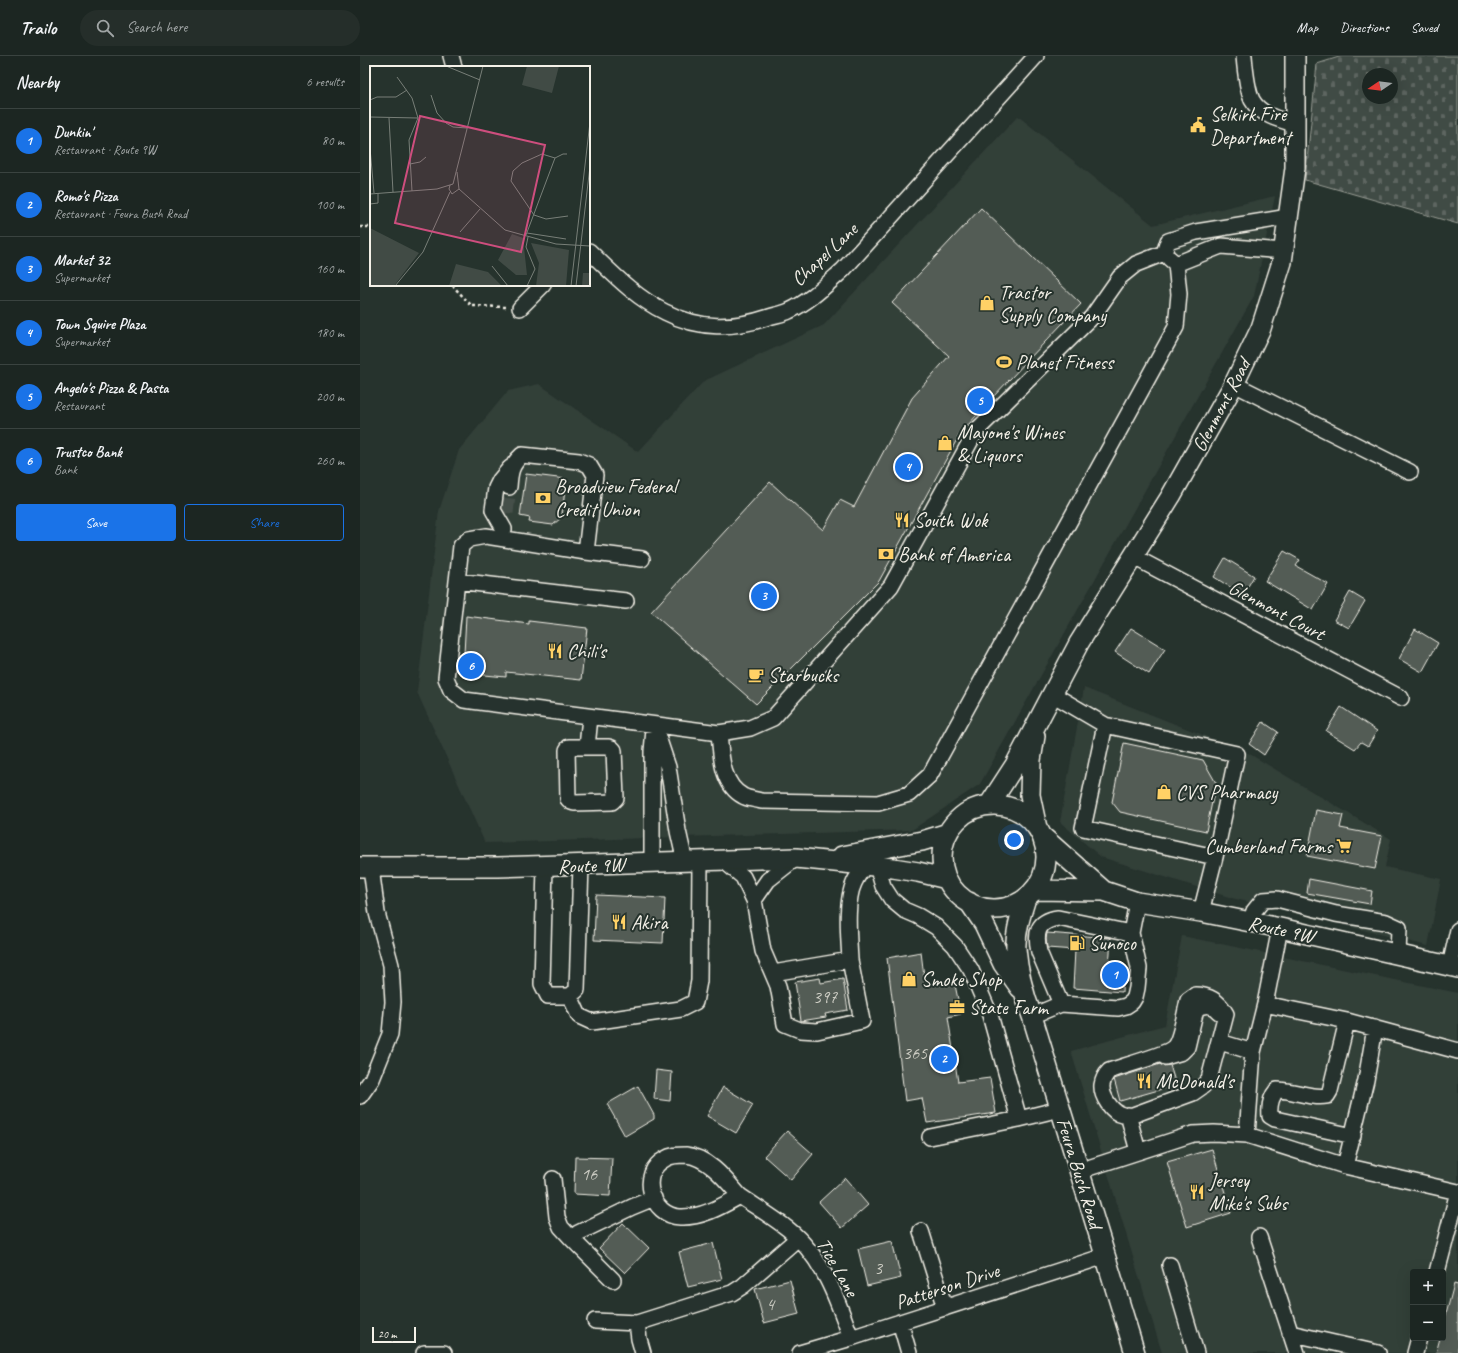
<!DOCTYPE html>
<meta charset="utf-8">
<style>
body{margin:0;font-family:Caveat,sans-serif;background:#252e2a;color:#f1f3f6}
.controls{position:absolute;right:12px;bottom:12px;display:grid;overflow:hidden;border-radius:4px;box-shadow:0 4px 16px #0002}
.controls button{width:36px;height:36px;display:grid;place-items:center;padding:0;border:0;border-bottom:1px solid #3a4340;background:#1c2622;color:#f1f3f6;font:20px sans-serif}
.compass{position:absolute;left:1002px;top:12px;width:36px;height:36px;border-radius:50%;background:#1c2622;box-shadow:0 4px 16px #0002;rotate:257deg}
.scale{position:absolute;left:12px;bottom:10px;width:44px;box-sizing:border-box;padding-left:4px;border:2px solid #f4f1e8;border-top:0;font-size:11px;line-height:14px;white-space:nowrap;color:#f4f1e8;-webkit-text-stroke:3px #26332d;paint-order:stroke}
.you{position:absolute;left:654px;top:784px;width:14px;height:14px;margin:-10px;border:3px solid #fff;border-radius:50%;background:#1a73e8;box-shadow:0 0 0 6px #1a73e833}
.badge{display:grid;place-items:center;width:26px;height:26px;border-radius:50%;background:#1a73e8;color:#fff;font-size:13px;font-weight:700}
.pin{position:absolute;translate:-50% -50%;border:2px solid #fff;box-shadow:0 1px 4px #0006}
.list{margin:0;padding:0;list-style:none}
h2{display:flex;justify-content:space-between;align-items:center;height:52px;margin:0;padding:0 16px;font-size:17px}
h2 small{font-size:13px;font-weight:400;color:#a0a5a5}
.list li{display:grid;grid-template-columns:26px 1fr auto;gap:12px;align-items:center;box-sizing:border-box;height:64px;padding:0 16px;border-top:1px solid #3a4340}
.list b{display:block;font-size:15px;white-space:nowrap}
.list p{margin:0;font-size:13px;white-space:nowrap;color:#a0a5a5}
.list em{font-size:13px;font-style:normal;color:#a0a5a5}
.actions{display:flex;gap:8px;padding:12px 16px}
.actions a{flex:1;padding:9px 0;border:1px solid #1a73e8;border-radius:4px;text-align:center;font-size:14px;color:#1a73e8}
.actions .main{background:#1a73e8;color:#fff}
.icon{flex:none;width:22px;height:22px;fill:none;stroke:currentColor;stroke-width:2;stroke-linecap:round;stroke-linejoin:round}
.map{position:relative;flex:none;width:1098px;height:1297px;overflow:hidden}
header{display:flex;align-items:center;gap:24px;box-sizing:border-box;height:56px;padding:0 20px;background:#1c2622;border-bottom:1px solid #3a4340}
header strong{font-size:19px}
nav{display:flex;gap:22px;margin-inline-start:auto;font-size:14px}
.search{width:280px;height:36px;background:#252e2a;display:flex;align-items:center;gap:10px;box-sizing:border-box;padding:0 14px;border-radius:22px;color:#a0a5a5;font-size:15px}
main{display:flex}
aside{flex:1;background:#1c2622}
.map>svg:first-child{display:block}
</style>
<header>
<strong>Trailo</strong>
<div class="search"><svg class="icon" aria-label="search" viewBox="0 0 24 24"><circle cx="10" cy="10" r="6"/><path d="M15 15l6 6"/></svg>Search here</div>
<nav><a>Map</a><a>Directions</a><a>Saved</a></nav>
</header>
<main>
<aside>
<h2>Nearby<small>6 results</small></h2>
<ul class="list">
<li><span class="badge">1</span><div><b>Dunkin'</b><p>Restaurant · Route 9W</p></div><em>80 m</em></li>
<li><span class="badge">2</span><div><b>Romo's Pizza</b><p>Restaurant · Feura Bush Road</p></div><em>100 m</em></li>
<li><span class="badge">3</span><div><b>Market 32</b><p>Supermarket</p></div><em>160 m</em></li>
<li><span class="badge">4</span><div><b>Town Squire Plaza</b><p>Supermarket</p></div><em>180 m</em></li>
<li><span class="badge">5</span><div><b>Angelo's Pizza &amp; Pasta</b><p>Restaurant</p></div><em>200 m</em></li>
<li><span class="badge">6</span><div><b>Trustco Bank</b><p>Bank</p></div><em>260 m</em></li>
</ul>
<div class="actions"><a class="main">Save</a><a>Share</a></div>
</aside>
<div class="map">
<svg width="1098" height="1297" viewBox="0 0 1098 1297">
<defs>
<pattern id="cemetery-stones" width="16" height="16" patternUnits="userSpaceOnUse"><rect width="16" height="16" fill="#414b45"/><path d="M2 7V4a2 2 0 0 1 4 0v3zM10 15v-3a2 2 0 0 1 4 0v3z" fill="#5d6560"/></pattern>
</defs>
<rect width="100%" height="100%" fill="#26332d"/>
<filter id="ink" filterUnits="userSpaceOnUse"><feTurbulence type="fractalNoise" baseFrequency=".025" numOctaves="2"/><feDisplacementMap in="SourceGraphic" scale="8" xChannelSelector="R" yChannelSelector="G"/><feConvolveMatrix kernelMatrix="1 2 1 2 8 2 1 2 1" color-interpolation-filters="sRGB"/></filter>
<g filter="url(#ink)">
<path fill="#333f39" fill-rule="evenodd" d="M 658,60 L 793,169 L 915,140 L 894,240 L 620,728 L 552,774 L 125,787 L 57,636 L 79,455 L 99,394 L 148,335 L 179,328 L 278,396 L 344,325 L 464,269 Z
M 724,632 L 888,697 L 1031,783 L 1025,811 L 1081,823 L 1068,890 L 872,842 L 741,801 L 700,766 Z
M 822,880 L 1098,937 L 1098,1297 L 802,1297 L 711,995 L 805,969 ZM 1053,1216 L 1083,1216 L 1083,1282 L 1053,1282 Z"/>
<path fill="url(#cemetery-stones)" stroke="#9a9e96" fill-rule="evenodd" d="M 982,0 L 1098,0 L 1098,168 L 945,124 L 957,8 ZM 1008,18 L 1032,18 L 1032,42 L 1008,42 Z"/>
<path fill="#525c55" stroke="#f4f1e8" d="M 621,152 L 721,248 L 632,342 L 600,378 L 519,525 L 396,648 L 291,556 L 410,426 L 463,474 L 480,444 L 494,451 L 552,342 L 589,300 L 532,247 Z
M 166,418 L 206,423 L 202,461 L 193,469 L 169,466 L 170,462 L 160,460 Z
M 924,495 L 940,504 L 936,510 L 968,528 L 953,554 L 905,525 Z
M 865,502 L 894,520 L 883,539 L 854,521 Z
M 990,536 L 1005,545 L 989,572 L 974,564 Z
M 106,560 L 169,568 L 169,565 L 227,572 L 221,624 L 146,616 L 146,621 L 103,617 Z
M 771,572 L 805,593 L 789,618 L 755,596 Z
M 1055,573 L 1078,587 L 1062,616 L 1039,603 Z
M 981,651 L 1017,675 L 1008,690 L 1001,686 L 995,693 L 966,675 Z
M 903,666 L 918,676 L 904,699 L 889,688 Z
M 764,687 L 843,704 L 856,727 L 846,775 L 760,756 L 752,746 Z
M 956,754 L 983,759 L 980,772 L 1022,780 L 1015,813 L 947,800 Z
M 949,823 L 1012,835 L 1010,848 L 947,837 Z
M 236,839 L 305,842 L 303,887 L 234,884 Z
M 687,877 L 751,882 L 749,911 L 763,912 L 762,936 L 713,932 L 715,894 L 687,892 L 686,883 Z
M 561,896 L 565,929 L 594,924 L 601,958 L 588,961 L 598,1026 L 630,1022 L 636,1057 L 567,1067 L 562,1042 L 545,1045 L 527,902 Z
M 460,922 L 461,927 L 483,923 L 488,954 L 465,958 L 466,961 L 441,965 L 435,926 Z
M 800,1008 L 803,1010 L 810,1009 L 816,1029 L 760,1045 L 754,1023 Z
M 296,1014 L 312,1016 L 310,1045 L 294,1043 Z
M 278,1030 L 294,1059 L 294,1063 L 265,1080 L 247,1048 Z
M 363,1031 L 393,1049 L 376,1077 L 347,1060 Z
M 427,1075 L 453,1098 L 431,1124 L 404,1100 Z
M 852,1093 L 871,1157 L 827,1171 L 807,1106 Z
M 215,1101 L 252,1102 L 250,1140 L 214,1138 Z
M 485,1122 L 508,1149 L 482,1172 L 459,1146 Z
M 263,1167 L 289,1192 L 265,1217 L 239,1192 Z
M 532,1185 L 541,1222 L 507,1230 L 498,1193 Z
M 353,1187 L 362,1223 L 328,1231 L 319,1196 Z
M 430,1224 L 439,1258 L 404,1267 L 395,1233 Z
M 1094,1228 L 1098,1229 L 1098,1297 L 1076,1297 L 1080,1282 L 1083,1282 L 1083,1270 Z"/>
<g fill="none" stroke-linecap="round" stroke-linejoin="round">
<path stroke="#455049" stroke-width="15" stroke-dasharray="15 8" stroke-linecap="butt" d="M 146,457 L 149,431"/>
<defs>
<path id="minor" d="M 91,0 L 94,11
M 884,0 C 885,12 887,33 892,44 C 900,59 920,64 935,68
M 229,195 C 252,217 276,242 305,256 C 340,274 373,273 409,261 C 415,259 423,258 429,255 C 449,246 466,229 483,214 L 676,0
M 804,197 L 808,185 L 836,176 L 928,161
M 809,202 L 816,208 L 861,190 L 924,195
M 160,252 L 183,229
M 874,328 L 1050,416
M 149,431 C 150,416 151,409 162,399 L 219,405 L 229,409 L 235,419 L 226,496
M 144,473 L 133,454 L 136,432 L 140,424 L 150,412
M 774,501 L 1041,642
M 282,503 L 226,496 L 126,480 L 109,483 L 101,490 L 86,622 L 91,634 L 104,644 L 359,677 L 390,672 L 413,662 L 531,530 L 616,375 L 732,261 L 760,221 L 776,208 L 804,197
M 97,525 L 266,545
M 692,638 L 745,669 L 877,698 L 855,801 L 841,856
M 294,669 L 308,711 L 318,775 L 325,806
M 745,669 L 723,772 L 855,801
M 359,677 C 361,698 361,728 383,740 C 388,743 395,743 401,745 L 518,747 L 549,738 L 570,719 L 816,271 L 819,238 L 816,208
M 227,691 L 249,691 L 252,692 L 254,694 L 256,742 L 252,746 L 214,747 L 211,746 L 208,743 L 207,694 L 209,691 L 227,691 L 230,661
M 363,804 L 383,821 L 394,844 L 408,824 L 436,802
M 292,807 L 292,695 L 294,674
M 185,810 L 182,928 L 188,940 L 210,940 L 217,934 L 221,809
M 517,810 L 523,830 L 532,844 L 544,854 L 558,860 L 576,871 L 595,890 L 611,914 L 630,959 L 659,1063 L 700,1053
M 394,844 L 403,895 L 418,930 L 425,968 L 440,974 L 457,975 L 502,965 L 490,904 L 413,917
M 890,866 L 894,855 L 903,844 L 917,843 L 976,858 L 1026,866 L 1039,872 L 1038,899
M 490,904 C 489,883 485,846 494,827 C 497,820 501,815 506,809
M 1090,910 L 1098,874
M 835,939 C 850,939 859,945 866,958 L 849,1023 L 843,1030 L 833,1037 L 773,1059 C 770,1059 766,1060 763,1059 C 752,1057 741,1040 742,1029 C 743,1023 745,1019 749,1015 C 760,1011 808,998 814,991 C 820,985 826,953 828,944 Z
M 210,940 L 219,960 L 232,966 L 321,953 L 335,946 L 339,925 L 340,805
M 701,948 L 679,896 C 675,877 677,865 698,862 L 771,877
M 905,948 L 987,965 L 1098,995
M 672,960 L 701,948 L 758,952 L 766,950 L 772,946 L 775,941 L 777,932 L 779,912 L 771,877 L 777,846
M 987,965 L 970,1035 L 967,1040 C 951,1043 934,1034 917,1034 C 910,1042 909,1050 910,1060 L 915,1063 L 993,1080
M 860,986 L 893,996
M 805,1001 L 822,996 L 827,991 L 836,953 C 845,948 852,948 859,956
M 0,1040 L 12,1023 L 30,978 L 33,946 L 31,909 L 17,857 L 11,812
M 768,1059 L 778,1095
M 887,1079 L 985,1110 L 1098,1136
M 570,1081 L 659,1063
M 326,1099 C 348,1101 366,1124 380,1140 C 362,1150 342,1162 320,1161 C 291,1160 278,1117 305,1103 C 311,1099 318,1099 326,1099 Z
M 985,1110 L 1006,1024 L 1015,972
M 719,1115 L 833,1078 L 854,1077 L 887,1079 L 893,996 L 905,948 L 920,872
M 193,1123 L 197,1161 L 201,1171 L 212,1183
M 380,1140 C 396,1151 413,1161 428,1173 C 462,1200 477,1242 491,1282
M 561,1175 L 585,1252
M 899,1181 L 937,1297
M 810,1209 L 836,1297
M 1077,1216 L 1098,1136
M 253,1224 L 212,1183 L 218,1177 L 272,1151 L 294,1142
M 235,1265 L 277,1267
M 540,1266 L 549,1297
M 930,1277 L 1018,1297
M 64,1297 L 84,1297
M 283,1297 L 279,1283 L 277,1267 L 372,1237 L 383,1230 L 438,1182
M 440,1297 L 491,1282 L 745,1200
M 1055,1297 L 1059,1282"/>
<path id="major" d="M 675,680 L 671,704 L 670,739 L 677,772
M 629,749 L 655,709 L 719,587 L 811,440 L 874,328 L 901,272 L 922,206 L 935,112 L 935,0
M582 801a52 52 0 1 1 104 0a52 52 0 1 1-104 0Z
M 682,780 L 744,835
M 482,800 L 562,785 L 588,777
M 0,811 L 138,811 L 436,802 L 533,812 L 558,816 L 587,823
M 674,834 L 744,835 L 777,846 L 841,856 L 920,872 L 1098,912
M 666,842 C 661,858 655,876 656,893 C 658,916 664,939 672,960 L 775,1297
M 609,846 L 624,868 L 643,908 L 660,932"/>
</defs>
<use href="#minor" stroke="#f4f1e8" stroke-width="18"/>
<use href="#major" stroke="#f4f1e8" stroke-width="22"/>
<path stroke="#f4f1e8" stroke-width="2.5" stroke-dasharray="3 3" stroke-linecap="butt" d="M 0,171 L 11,171
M 92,229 L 112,250 L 146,251
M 635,855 L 646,856"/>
<use href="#minor" stroke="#26332d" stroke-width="15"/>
<use href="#major" stroke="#26332d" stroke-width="19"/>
</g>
</g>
<defs>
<symbol id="civic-bare" viewBox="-9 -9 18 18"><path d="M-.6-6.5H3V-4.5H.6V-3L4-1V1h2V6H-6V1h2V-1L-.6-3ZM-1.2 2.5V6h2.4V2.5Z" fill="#ffd166" stroke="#26332d" stroke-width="2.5" paint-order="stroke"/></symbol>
<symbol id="shop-bare" viewBox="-9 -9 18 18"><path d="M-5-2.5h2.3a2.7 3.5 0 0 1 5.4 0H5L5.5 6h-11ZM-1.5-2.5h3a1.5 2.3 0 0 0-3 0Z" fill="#ffd166" stroke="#26332d" stroke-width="2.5" paint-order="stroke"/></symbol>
<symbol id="stadium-bare" viewBox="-9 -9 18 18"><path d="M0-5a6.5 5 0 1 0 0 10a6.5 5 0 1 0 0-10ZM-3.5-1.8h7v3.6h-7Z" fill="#ffd166" stroke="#26332d" stroke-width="2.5" paint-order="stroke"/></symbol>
<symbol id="bank-bare" viewBox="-9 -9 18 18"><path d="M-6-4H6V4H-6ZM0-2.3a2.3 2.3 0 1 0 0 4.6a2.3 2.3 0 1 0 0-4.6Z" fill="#ffd166" stroke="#26332d" stroke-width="2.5" paint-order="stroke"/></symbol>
<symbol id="restaurant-bare" viewBox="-9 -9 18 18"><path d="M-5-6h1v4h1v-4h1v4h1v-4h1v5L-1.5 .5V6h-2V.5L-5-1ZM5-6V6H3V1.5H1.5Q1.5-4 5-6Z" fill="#ffd166" stroke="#26332d" stroke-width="2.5" paint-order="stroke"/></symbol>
<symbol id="cafe-bare" viewBox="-9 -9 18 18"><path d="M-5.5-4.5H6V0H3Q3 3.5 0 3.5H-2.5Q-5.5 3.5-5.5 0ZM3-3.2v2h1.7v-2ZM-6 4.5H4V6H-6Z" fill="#ffd166" stroke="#26332d" stroke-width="2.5" paint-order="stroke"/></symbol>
<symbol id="supermarket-bare" viewBox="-9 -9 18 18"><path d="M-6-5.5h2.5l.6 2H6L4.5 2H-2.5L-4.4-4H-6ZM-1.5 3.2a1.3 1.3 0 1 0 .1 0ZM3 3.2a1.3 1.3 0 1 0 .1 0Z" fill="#ffd166" stroke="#26332d" stroke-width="2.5" paint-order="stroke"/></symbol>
<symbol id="fuel-bare" viewBox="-9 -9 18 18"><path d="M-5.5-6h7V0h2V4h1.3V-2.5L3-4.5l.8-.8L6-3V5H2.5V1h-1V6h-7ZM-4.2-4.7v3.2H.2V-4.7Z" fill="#ffd166" stroke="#26332d" stroke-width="2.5" paint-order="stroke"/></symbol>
<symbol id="office-bare" viewBox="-9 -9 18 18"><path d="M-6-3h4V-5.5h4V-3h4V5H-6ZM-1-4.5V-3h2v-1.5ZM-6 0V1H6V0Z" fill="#ffd166" stroke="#26332d" stroke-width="2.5" paint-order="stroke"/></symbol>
</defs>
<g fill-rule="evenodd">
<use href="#civic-bare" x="827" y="58" width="22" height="22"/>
<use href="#shop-bare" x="616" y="236" width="22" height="22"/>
<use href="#stadium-bare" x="633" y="295" width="22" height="22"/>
<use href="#shop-bare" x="574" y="376" width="22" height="22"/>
<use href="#bank-bare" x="172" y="431" width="22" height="22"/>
<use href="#restaurant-bare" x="531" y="453" width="22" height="22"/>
<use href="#bank-bare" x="515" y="487" width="22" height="22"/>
<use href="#restaurant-bare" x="184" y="584" width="22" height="22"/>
<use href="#cafe-bare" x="385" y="608" width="22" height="22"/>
<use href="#shop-bare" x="793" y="725" width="22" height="22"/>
<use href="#supermarket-bare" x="973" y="779" width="22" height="22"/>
<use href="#restaurant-bare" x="248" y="855" width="22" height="22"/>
<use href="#fuel-bare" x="706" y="876" width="22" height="22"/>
<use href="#shop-bare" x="538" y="912" width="22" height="22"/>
<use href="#office-bare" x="586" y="940" width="22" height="22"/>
<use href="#restaurant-bare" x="773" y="1014" width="22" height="22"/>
<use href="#restaurant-bare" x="826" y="1125" width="22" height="22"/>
</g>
<g text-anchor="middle" stroke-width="4" stroke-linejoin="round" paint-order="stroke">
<g font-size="18" fill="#ccccc3">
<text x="465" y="947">397</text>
<text x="555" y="1003">365</text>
<text x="229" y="1124">16</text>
<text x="518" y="1218">3</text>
<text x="410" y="1254">4</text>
</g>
<g font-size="20" fill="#f4f1e8" stroke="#26332d" text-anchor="start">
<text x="850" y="65">Selkirk Fire<tspan x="850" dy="23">Department</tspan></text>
<text x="639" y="243">Tractor<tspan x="639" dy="23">Supply Company</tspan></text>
<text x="656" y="313">Planet Fitness</text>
<text x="597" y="383">Mayone's Wines<tspan x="597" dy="23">&amp; Liquors</tspan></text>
<text x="195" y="437">Broadview Federal<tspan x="195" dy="23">Credit Union</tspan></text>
<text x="554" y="471">South Wok</text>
<text x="538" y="505">Bank of America</text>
<text x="207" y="602">Chili's</text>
<text x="408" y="626">Starbucks</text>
<text x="816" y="743">CVS Pharmacy</text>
<text x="972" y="797" text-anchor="end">Cumberland Farms</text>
<text x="271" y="873">Akira</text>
<text x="729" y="894">Sunoco</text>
<text x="561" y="930">Smoke Shop</text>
<text x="609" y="958">State Farm</text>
<text x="796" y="1032">McDonald's</text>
<text x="849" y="1131">Jersey<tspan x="849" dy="23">Mike's Subs</tspan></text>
</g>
<g font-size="20" fill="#f4f1e8" stroke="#26332d">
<text transform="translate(464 198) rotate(-43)" y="7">Chapel Lane</text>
<text transform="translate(861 349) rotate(-62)" y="7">Glenmont Road</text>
<text transform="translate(917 554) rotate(28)" y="7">Glenmont Court</text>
<text transform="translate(231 809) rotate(-2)" y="7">Route 9W</text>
<text transform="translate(921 873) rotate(12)" y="7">Route 9W</text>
<text transform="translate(720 1117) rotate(73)" y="7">Feura Bush Road</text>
<text transform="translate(478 1211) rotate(60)" y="7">Tice Lane</text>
<text transform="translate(587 1230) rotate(-18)" y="7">Patterson Drive</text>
</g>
</g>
<g transform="translate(10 10)">
<rect width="220" height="220" fill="#26332d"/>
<path d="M 161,177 L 199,184 L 196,220 L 166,220 L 169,197 ZM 86,198 L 118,206 L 132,220 L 79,220 ZM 213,207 L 220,207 L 220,220 L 212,220 Z" fill="#414b45"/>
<path d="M 0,162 L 49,187 L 24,220 L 0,220 ZM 142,168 L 153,172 L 157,209 L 146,209 L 128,194 Z" fill="#414b45"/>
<path d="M 157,0 L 189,0 L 182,27 L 152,19 Z" fill="#414b45"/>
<path fill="none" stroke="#787f78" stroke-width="1" d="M 76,0 L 110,14M 27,11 L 42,32 L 48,52 L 39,74 L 42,125M 61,29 L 67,47 L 76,57 L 83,61 L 97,62M 0,34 L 7,31 L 26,31 L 37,24M 0,51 L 48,52M 19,52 L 23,126M 0,82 L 4,127M 185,92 L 172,88 L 152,97 L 143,105 L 141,115 L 164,149 L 176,153 L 198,150M 185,92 L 193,88 L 197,88M 40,98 L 50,96 L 56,91M 87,106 L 89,123 L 135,164 L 186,178 L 220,180M 83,118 L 113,0M 80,119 L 79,123 L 82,128 L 89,123M 0,128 L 67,123 L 83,118M 0,138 L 8,137 L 8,127M 90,166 L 110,143M 157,167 L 196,173M 156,169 L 185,92M 122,200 L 138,220M 25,220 L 53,186 L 80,126M 157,220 L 165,203 L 156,181 L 158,171M 201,220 L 220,56M 206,220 L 220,100"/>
<path fill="#ce4e7e" fill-opacity="0.15" stroke="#ce4e7e" stroke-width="2" d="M 50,50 L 175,79 L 151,186 L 25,157 Z"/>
<rect width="220" height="220" fill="none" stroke="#f4f1e8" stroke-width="2"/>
</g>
</svg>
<div class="controls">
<button>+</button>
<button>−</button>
</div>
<svg class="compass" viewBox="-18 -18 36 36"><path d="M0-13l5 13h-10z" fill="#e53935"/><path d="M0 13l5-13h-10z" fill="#a0a5a5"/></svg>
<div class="scale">20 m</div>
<div class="you"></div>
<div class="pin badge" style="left:755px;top:919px">1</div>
<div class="pin badge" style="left:584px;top:1003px">2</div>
<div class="pin badge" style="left:404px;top:540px">3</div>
<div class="pin badge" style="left:548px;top:411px">4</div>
<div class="pin badge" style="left:620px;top:345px">5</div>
<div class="pin badge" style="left:111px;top:610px">6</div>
</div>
</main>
